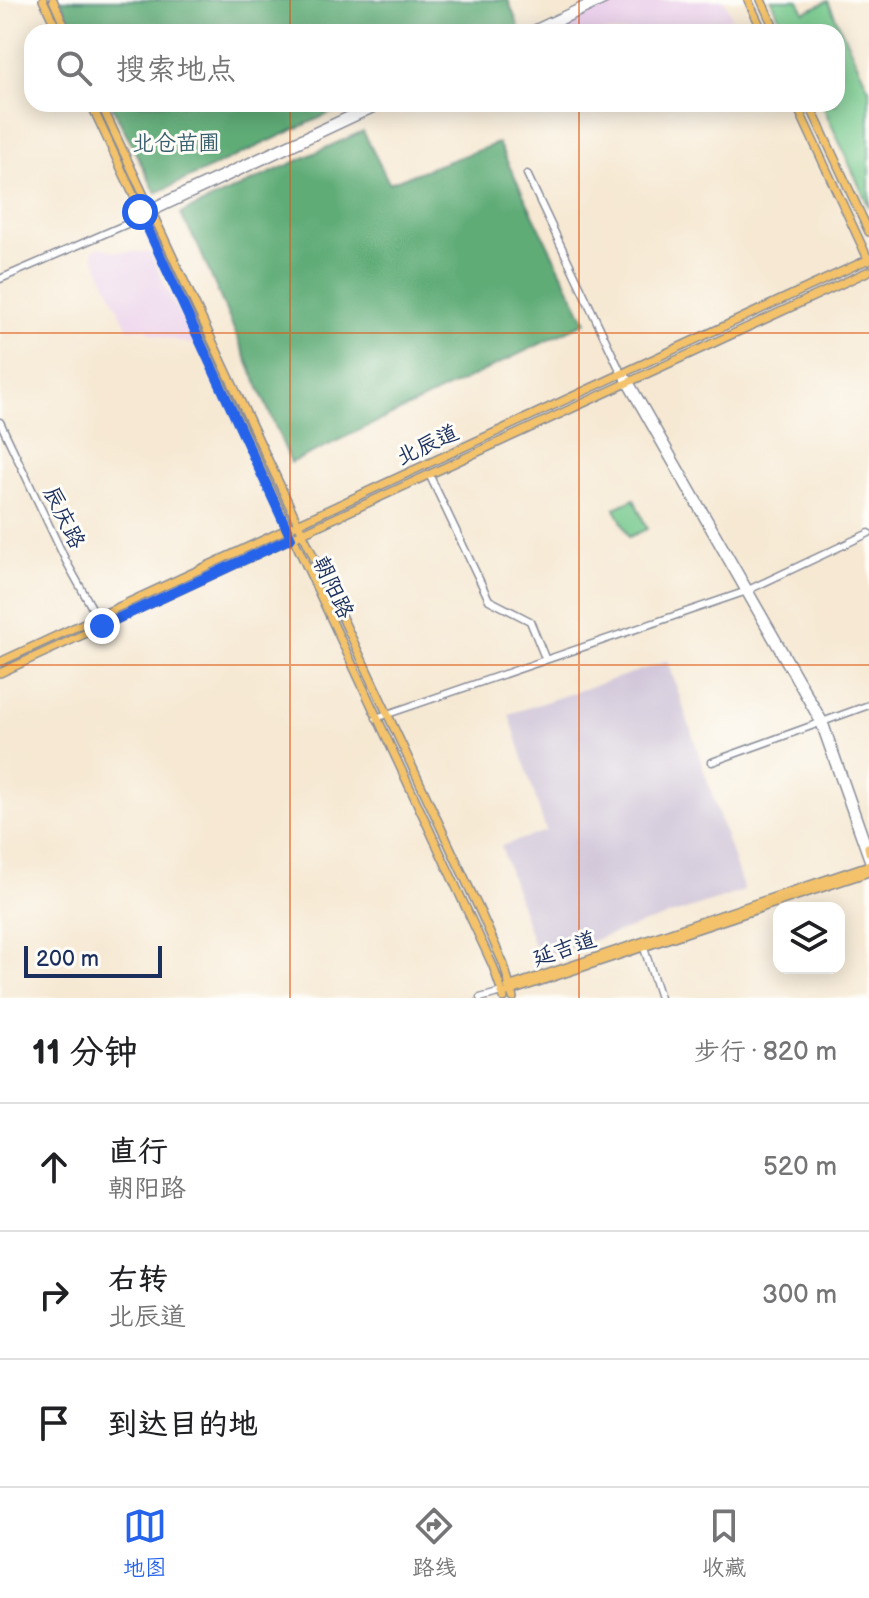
<!DOCTYPE html>
<html lang="zh">
<meta charset="utf-8">
<style>
body{margin:0;font-family:"Balsamiq Sans","LXGW WenKai TC",sans-serif;background:#f2f2f2;color:#202124}
.controls{position:absolute;right:24px;bottom:24px;display:grid;overflow:hidden;border-radius:16px;box-shadow:0 4px 20px #0003}
.controls button{width:72px;height:72px;display:grid;place-items:center;padding:0;border:0;border-bottom:2px solid #e0e0e0;background:#fff;color:#202124;font:40px sans-serif}
.scale{position:absolute;left:24px;bottom:20px;width:138px;box-sizing:border-box;padding-left:8px;border:4px solid #1b2f5e;border-top:0;font-size:22px;line-height:28px;white-space:nowrap;color:#1b2f5e;-webkit-text-stroke:6px #fdfcf7;paint-order:stroke}
.stop{position:absolute;width:24px;height:24px;margin:-18px;border:6px solid #2563eb;border-radius:50%;background:#fff}
.stop.end{background:#2563eb;border-color:#fff;box-shadow:0 2px 8px #0008}
.list{margin:0;padding:0;list-style:none}
h2{display:flex;justify-content:space-between;align-items:center;height:104px;margin:0;padding:0 32px;font-size:34px}
h2 small{font-size:26px;font-weight:400;color:#757577}
.list li{display:grid;grid-template-columns:52px 1fr auto;gap:24px;align-items:center;box-sizing:border-box;height:128px;padding:0 32px;border-top:2px solid #e0e0e0}
.list b{display:block;font-size:30px;white-space:nowrap}
.list p{margin:0;font-size:26px;white-space:nowrap;color:#757577}
.list em{font-size:26px;font-style:normal;color:#757577}
.icon{flex:none;width:44px;height:44px;fill:none;stroke:currentColor;stroke-width:2;stroke-linecap:round;stroke-linejoin:round}
.map{position:relative;flex:none;width:869px;height:998px;overflow:hidden}
.search{position:absolute;background:#fff;box-shadow:0 4px 20px #0003;left:24px;right:24px;top:24px;height:88px;display:flex;align-items:center;gap:20px;box-sizing:border-box;padding:0 28px;border-radius:24px;color:#757577;font-size:30px}
.sheet{height:488px;background:#fff}
nav{display:flex;justify-content:space-around;align-items:center;box-sizing:border-box;height:112px;border-top:2px solid #e0e0e0;background:#fff;font-size:22px;color:#757577}
nav a{display:grid;justify-items:center;gap:4px}
nav .on{color:#2563eb}
.map>svg:first-child{display:block}
</style>
<div class="map">
<svg width="869" height="998" viewBox="0 0 869 998">
<rect width="100%" height="100%" fill="#fdfcf7"/>
<filter id="ink" filterUnits="userSpaceOnUse"><feTurbulence type="fractalNoise" baseFrequency=".0125" numOctaves="2"/><feDisplacementMap in="SourceGraphic" scale="16" xChannelSelector="R" yChannelSelector="G"/><feConvolveMatrix kernelMatrix="1 2 1 2 8 2 1 2 1" color-interpolation-filters="sRGB"/></filter>
<filter id="wash" filterUnits="userSpaceOnUse"><feTurbulence type="fractalNoise" baseFrequency=".006" numOctaves="4" result="noise"/><feDisplacementMap in="SourceGraphic" scale="32" xChannelSelector="R" yChannelSelector="G"/><feGaussianBlur stdDeviation="1.8" result="paint"/><feColorMatrix in="noise" values="0 0 0 0 0 0 0 0 0 0 0 0 0 0 0 0 0 1.4 0 .05"/><feComposite in="paint" operator="in"/></filter>
<g filter="url(#wash)">
<rect width="100%" height="100%" fill="#f6e8d2"/>
<path fill="#ebd1eb" d="M 619,0 L 724,0 L 732,17 L 700,32 L 567,32 L 563,25 Z
M 100,247 L 117,252 L 149,252 L 194,345 L 152,334 L 145,328 L 128,329 L 94,257 L 93,250 Z"/>
<path fill="#cbbfd5" d="M 668,661 L 744,891 L 538,958 L 501,846 L 546,831 L 509,714 Z"/>
<path fill="#74c88b" stroke="#487c74" stroke-width="2" d="M 771,0 L 798,0 L 804,12 L 828,1 L 869,89 L 869,207 L 822,104 L 837,104 L 837,32 L 786,32 Z
M 634,499 L 647,529 L 629,537 L 615,508 Z"/>
<path fill="#5fac77" stroke="#3d6e6a" stroke-width="2" d="M 60,0 L 508,0 L 519,27 L 508,32 L 76,32 Z
M 111,104 L 350,104 L 156,193 Z
M 363,131 L 389,183 L 498,143 L 586,322 L 291,463 L 197,243 L 180,214 Z"/>
</g>
<g filter="url(#ink)">
<g fill="none" stroke-linecap="round" stroke-linejoin="round">
<defs>
<path id="minor" d="M 527,32 L 595,0
M 538,32 L 606,0
M 527,174 L 626,383 L 819,722 L 869,863
M 140,212 L 373,104
M 0,279 L 143,217 L 384,104
M 628,378 L 824,721 L 869,849
M 0,422 L 66,561 L 102,626
M 429,474 L 489,600 L 530,621 L 545,658
M 376,718 L 744,592 L 869,533
M 712,762 L 869,705
M 644,948 L 660,998
M 480,998 L 502,992"/>
<path id="major" d="M 43,0 L 58,32
M 53,0 L 67,32
M 748,0 L 763,32
M 761,0 L 776,32
M 91,104 L 493,966 L 504,998
M 101,104 L 480,911 L 504,965 L 513,998
M 796,104 L 869,261
M 809,104 L 869,232
M 0,662 L 869,259
M 0,673 L 869,271
M 868,847 L 869,852
M 508,987 L 869,865
M 508,992 L 869,872"/>
</defs>
<use href="#minor" stroke="#888c98" stroke-width="9"/>
<use href="#major" stroke="#888c98" stroke-width="10"/>
<use href="#minor" stroke="#fff" stroke-width="6"/>
<use href="#major" stroke="#f3c26a" stroke-width="7"/>
</g>
</g>
<g fill="none" stroke-linecap="round" stroke-linejoin="round" filter="url(#ink)">
<path stroke="#2563eb" stroke-width="10" d="M 102,626 L 291,538 L 140,212"/>
</g>
<path fill="none" stroke="#de5710" stroke-width="2" stroke-opacity="0.55" d="M 290,0 L 290,32M 579,0 L 579,32M 290,104 L 290,998M 579,104 L 579,998M 0,333 L 869,333M 0,665 L 869,665"/>
<g text-anchor="middle" stroke-width="6" stroke-linejoin="round" paint-order="stroke">
<g font-size="22" fill="#365d6c" stroke="#fdfcf7">
<text x="176" y="150">北仓苗圃</text>
</g>
<g font-size="22" fill="#1b2f5e" stroke="#fdfcf7">
<text transform="translate(427 444) rotate(-25)" y="8">北辰道</text>
<text transform="translate(65 517) rotate(64)" y="8">辰庆路</text>
<text transform="translate(334 587) rotate(65)" y="8">朝阳路</text>
<text transform="translate(564 948) rotate(-19)" y="8">延吉道</text>
</g>
</g>
</svg>
<div class="controls">
<button><svg class="icon" aria-label="layers" viewBox="0 0 24 24"><path d="M12 4l9 5-9 5-9-5zM3 14l9 5 9-5"/></svg></button>
</div>
<div class="scale">200 m</div>
<div class="stop" style="left:140px;top:212px"></div>
<div class="stop end" style="left:102px;top:626px"></div>
<div class="search"><svg class="icon" aria-label="search" viewBox="0 0 24 24"><circle cx="10" cy="10" r="6"/><path d="M15 15l6 6"/></svg>搜索地点</div>
</div>
<section class="sheet">
<h2>11 分钟<small>步行 · 820 m</small></h2>
<ul class="list">
<li><svg class="icon" aria-label="ahead" viewBox="0 0 24 24"><path d="M12 20V5M6 11l6-6 6 6"/></svg><div><b>直行</b><p>朝阳路</p></div><em>520 m</em></li>
<li><svg class="icon" aria-label="right" viewBox="0 0 24 24"><path d="M7 20v-9h11M14 6l5 5-5 5"/></svg><div><b>右转</b><p>北辰道</p></div><em>300 m</em></li>
<li><svg class="icon" aria-label="arrive" viewBox="0 0 24 24"><path d="M6 21V4h12l-3 4 3 4H6"/></svg><div><b>到达目的地</b></div></li>
</ul>
</section>
<nav>
<a class="on"><svg class="icon" aria-label="map" viewBox="0 0 24 24"><path d="M3 6l6-2 6 2 6-2v14l-6 2-6-2-6 2zM9 4v14M15 6v14"/></svg>地图</a>
<a><svg class="icon" aria-label="directions" viewBox="0 0 24 24"><path d="M12 3l9 9-9 9-9-9zM9 14v-3h6M13 9l2 2-2 2"/></svg>路线</a>
<a><svg class="icon" aria-label="saved" viewBox="0 0 24 24"><path d="M7 4h10v16l-5-4-5 4z"/></svg>收藏</a>
</nav>
